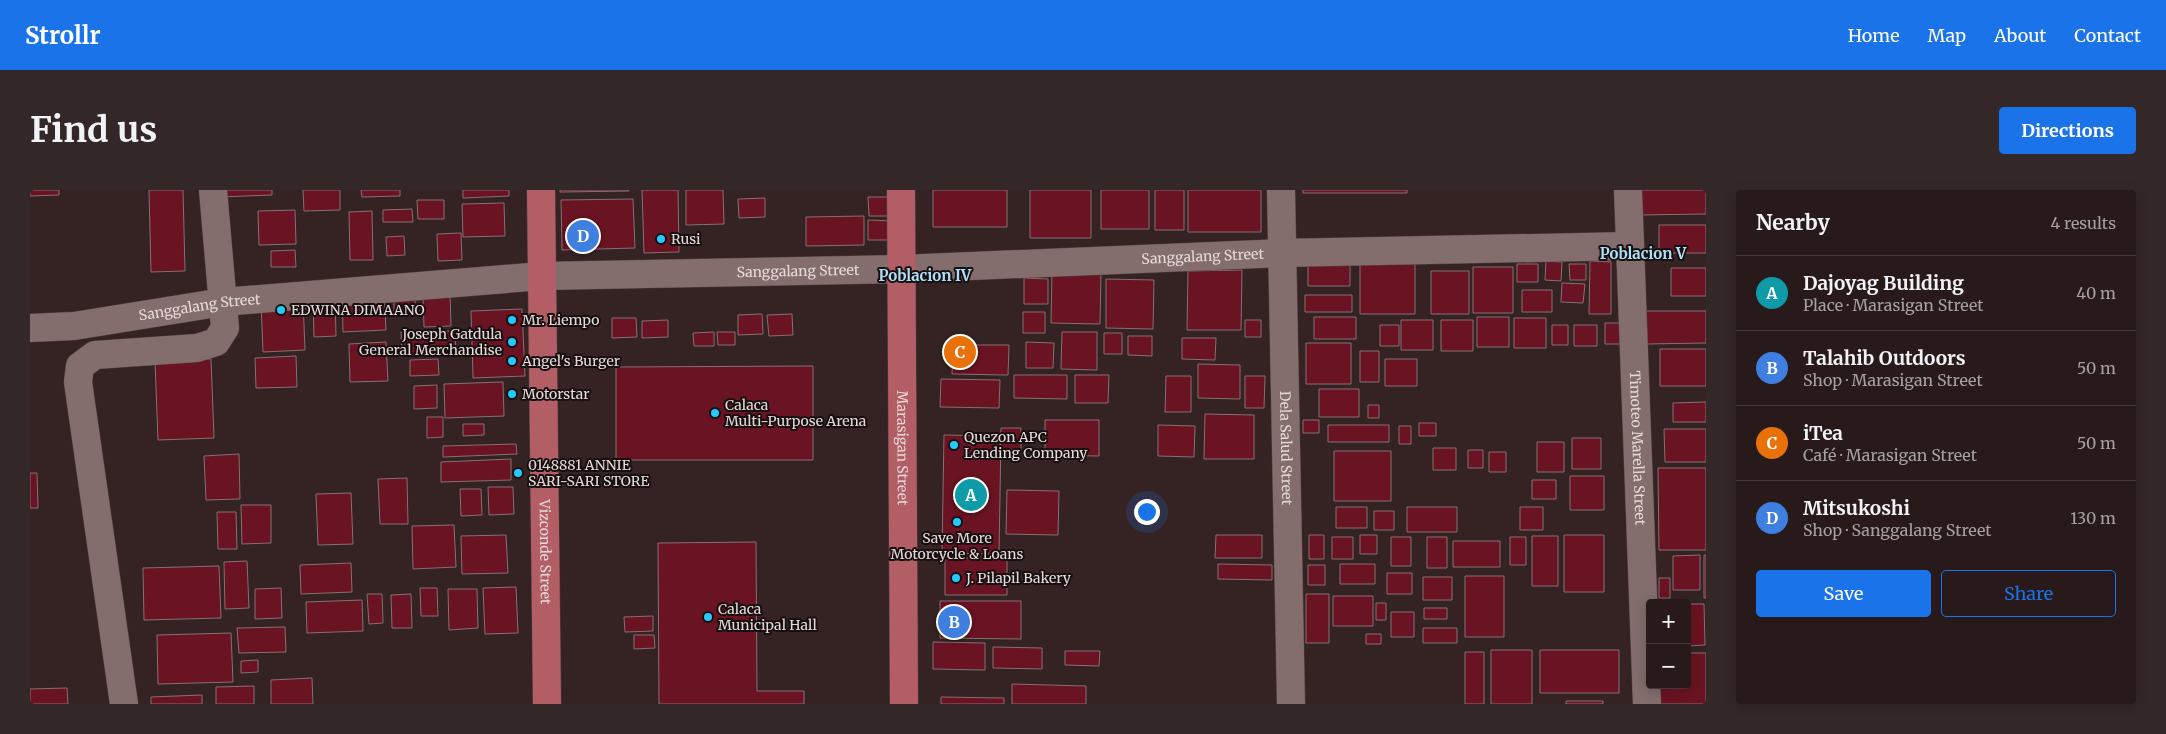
<!DOCTYPE html>
<meta charset="utf-8">
<style>
body{margin:0;font-family:Merriweather,serif;background:#342728;color:#f1f3f6}
.controls{position:absolute;right:15px;bottom:15px;display:grid;overflow:hidden;border-radius:5px;box-shadow:0 2px 12px #0003}
.controls button{width:45px;height:45px;display:grid;place-items:center;padding:0;border:0;border-bottom:1px solid #44383a;background:#281a1b;color:#f1f3f6;font:25px sans-serif}
.you{position:absolute;left:1116px;top:321px;width:18px;height:18px;margin:-12px;border:4px solid #fff;border-radius:50%;background:#1a73e8;box-shadow:0 0 0 8px #1a73e833}
.badge{display:grid;place-items:center;width:32px;height:32px;border-radius:50%;background:#1a73e8;color:#fff;font-size:16px;font-weight:700}
.pin{position:absolute;translate:-50% -50%;border:2px solid #fff;box-shadow:0 1px 5px #0006}
.list{margin:0;padding:0;list-style:none}
h2{display:flex;justify-content:space-between;align-items:center;height:65px;margin:0;padding:0 20px;font-size:21px}
h2 small{font-size:16px;font-weight:400;color:#a5a1a3}
.list li{display:grid;grid-template-columns:32px 1fr auto;gap:15px;align-items:center;box-sizing:border-box;height:75px;padding:0 20px;border-top:1px solid #44383a}
.list b{display:block;font-size:19px;white-space:nowrap}
.list p{margin:0;font-size:16px;white-space:nowrap;color:#a5a1a3}
.list em{font-size:16px;font-style:normal;color:#a5a1a3}
.actions{display:flex;gap:10px;padding:15px 20px}
.actions a{flex:1;padding:11px 0;border:1px solid #1a73e8;border-radius:5px;text-align:center;font-size:18px;color:#1a73e8}
.actions .main{background:#1a73e8;color:#fff}
.map{position:relative;flex:none;width:1676px;height:514px;overflow:hidden;border-radius:5px}
header{display:flex;align-items:center;gap:30px;box-sizing:border-box;height:70px;padding:0 25px;background:#1a73e8;color:#fff}
header strong{font-size:24px}
nav{display:flex;gap:28px;margin-inline-start:auto;font-size:18px}
.intro{display:flex;align-items:center;justify-content:space-between;box-sizing:border-box;height:120px;padding:0 30px}
h1{margin:0;font-size:35px}
.button{padding:12px 22px;border-radius:5px;background:#1a73e8;color:#fff;font-size:18px;font-weight:700}
main{display:flex;gap:30px;padding:0 30px}
aside{flex:1;background:#281a1b;border-radius:5px;box-shadow:0 2px 12px #0003}
.map>svg:first-child{display:block}
</style>
<header>
<strong>Strollr</strong>
<nav><a>Home</a><a>Map</a><a>About</a><a>Contact</a></nav>
</header>
<div class="intro"><h1>Find us</h1><a class="button">Directions</a></div>
<main>
<div class="map">
<svg width="1676" height="514" viewBox="0 0 1676 514">
<rect width="100%" height="100%" fill="#352324"/>
<path fill="#6a1322" stroke="#867070" d="M 0,0 L 29,0 L 29,5 L 0,6 Z
M 119,0 L 153,0 L 155,81 L 121,82 Z
M 190,0 L 242,0 L 242,5 L 190,7 Z
M 273,0 L 310,0 L 310,20 L 274,21 Z
M 331,0 L 370,0 L 370,6 L 332,7 Z
M 433,0 L 479,0 L 479,6 L 433,8 Z
M 530,0 L 599,0 L 599,1 L 530,2 Z
M 612,0 L 648,0 L 649,62 L 614,63 Z
M 656,0 L 693,0 L 694,34 L 656,35 Z
M 903,0 L 977,0 L 977,37 L 903,37 Z
M 1000,0 L 1061,0 L 1061,48 L 1000,48 Z
M 1071,0 L 1119,0 L 1119,39 L 1071,39 Z
M 1125,0 L 1154,0 L 1154,40 L 1125,40 Z
M 1158,0 L 1231,0 L 1231,42 L 1158,42 Z
M 1273,0 L 1377,0 L 1377,3 L 1273,3 Z
M 1606,0 L 1676,0 L 1676,24 L 1607,25 Z
M 838,7 L 866,7 L 866,26 L 839,26 Z
M 735,8 L 735,27 L 709,28 L 708,9 Z
M 603,9 L 605,58 L 532,60 L 531,10 Z
M 387,10 L 414,10 L 414,29 L 388,29 Z
M 474,13 L 475,46 L 433,47 L 432,14 Z
M 382,19 L 383,32 L 353,32 L 353,20 Z
M 265,20 L 266,54 L 229,55 L 228,21 Z
M 342,21 L 343,70 L 320,70 L 319,22 Z
M 834,26 L 834,55 L 776,56 L 776,27 Z
M 838,30 L 863,31 L 863,50 L 838,50 Z
M 1629,35 L 1676,35 L 1676,63 L 1629,63 Z
M 431,43 L 432,70 L 408,71 L 407,44 Z
M 374,46 L 375,65 L 357,66 L 356,47 Z
M 265,60 L 266,77 L 241,77 L 241,61 Z
M 1516,71 L 1532,72 L 1531,91 L 1515,90 Z
M 1560,71 L 1581,72 L 1581,124 L 1559,124 Z
M 1330,74 L 1385,74 L 1385,124 L 1330,124 Z
M 1487,74 L 1508,74 L 1508,92 L 1487,92 Z
M 1539,74 L 1556,74 L 1556,90 L 1540,90 Z
M 1278,75 L 1320,75 L 1320,96 L 1278,96 Z
M 1443,77 L 1483,77 L 1483,123 L 1443,123 Z
M 1641,78 L 1676,78 L 1676,106 L 1641,106 Z
M 1212,80 L 1211,140 L 1157,140 L 1158,81 Z
M 1401,81 L 1439,81 L 1439,124 L 1401,124 Z
M 1022,82 L 1071,83 L 1070,134 L 1021,133 Z
M 994,88 L 1018,89 L 1018,114 L 994,114 Z
M 1076,89 L 1124,90 L 1123,139 L 1076,138 Z
M 1532,93 L 1555,94 L 1553,113 L 1531,112 Z
M 1492,100 L 1522,100 L 1522,122 L 1492,122 Z
M 354,101 L 356,140 L 313,142 L 312,102 Z
M 420,104 L 421,136 L 394,137 L 393,105 Z
M 1275,105 L 1322,105 L 1322,122 L 1275,122 Z
M 305,107 L 306,146 L 284,147 L 283,108 Z
M 385,108 L 386,125 L 364,125 L 364,109 Z
M 273,110 L 275,160 L 233,162 L 231,112 Z
M 492,119 L 495,186 L 443,188 L 441,121 Z
M 1616,121 L 1676,121 L 1676,153 L 1616,154 Z
M 993,122 L 1015,122 L 1015,143 L 993,143 Z
M 732,124 L 733,144 L 708,145 L 708,125 Z
M 762,124 L 763,145 L 739,146 L 737,125 Z
M 1284,127 L 1326,127 L 1326,149 L 1284,149 Z
M 1447,127 L 1479,127 L 1479,157 L 1447,157 Z
M 582,128 L 606,128 L 607,147 L 582,148 Z
M 1484,128 L 1516,128 L 1516,158 L 1484,158 Z
M 638,130 L 638,147 L 612,148 L 612,131 Z
M 1215,130 L 1231,130 L 1231,147 L 1215,147 Z
M 1371,130 L 1403,130 L 1403,160 L 1371,160 Z
M 1411,130 L 1443,130 L 1443,161 L 1411,161 Z
M 1575,133 L 1590,133 L 1590,154 L 1575,154 Z
M 1350,135 L 1369,135 L 1369,156 L 1350,156 Z
M 1522,135 L 1538,135 L 1538,155 L 1522,155 Z
M 1544,135 L 1567,135 L 1567,156 L 1544,156 Z
M 425,141 L 426,163 L 372,165 L 371,142 Z
M 684,142 L 684,156 L 664,156 L 663,143 Z
M 687,142 L 705,142 L 705,155 L 688,155 Z
M 1032,142 L 1067,142 L 1067,180 L 1031,179 Z
M 1074,143 L 1092,143 L 1092,164 L 1074,164 Z
M 1098,146 L 1122,146 L 1122,166 L 1098,165 Z
M 1152,148 L 1186,148 L 1185,170 L 1152,169 Z
M 356,152 L 358,191 L 320,192 L 319,154 Z
M 996,152 L 1024,153 L 1023,178 L 996,178 Z
M 1276,153 L 1321,153 L 1321,194 L 1276,194 Z
M 923,155 L 979,155 L 978,185 L 922,184 Z
M 1630,159 L 1676,159 L 1676,196 L 1630,196 Z
M 1330,161 L 1349,161 L 1349,192 L 1330,192 Z
M 266,166 L 267,197 L 226,198 L 225,168 Z
M 181,169 L 184,248 L 128,250 L 125,171 Z
M 408,169 L 409,185 L 380,186 L 380,170 Z
M 1355,169 L 1387,169 L 1387,196 L 1355,196 Z
M 1168,174 L 1210,175 L 1210,209 L 1168,208 Z
M 783,176 L 783,270 L 586,270 L 586,177 Z
M 984,185 L 1037,185 L 1037,209 L 984,208 Z
M 1045,185 L 1079,185 L 1078,213 L 1045,213 Z
M 1136,186 L 1161,186 L 1161,222 L 1135,222 Z
M 1215,186 L 1235,186 L 1234,218 L 1215,218 Z
M 911,189 L 970,190 L 969,218 L 910,217 Z
M 473,192 L 474,226 L 415,228 L 414,194 Z
M 407,195 L 407,218 L 384,219 L 384,196 Z
M 1289,199 L 1329,199 L 1329,227 L 1289,227 Z
M 1676,212 L 1676,232 L 1643,232 L 1643,213 Z
M 1338,215 L 1349,215 L 1349,228 L 1338,228 Z
M 1175,224 L 1224,225 L 1224,269 L 1174,269 Z
M 397,227 L 413,227 L 413,247 L 397,248 Z
M 1015,230 L 1069,230 L 1069,266 L 1015,265 Z
M 1273,230 L 1289,230 L 1289,243 L 1273,243 Z
M 1389,233 L 1406,233 L 1406,246 L 1389,246 Z
M 433,234 L 454,234 L 454,245 L 433,246 Z
M 1128,235 L 1165,236 L 1164,267 L 1128,266 Z
M 1298,235 L 1359,235 L 1359,252 L 1298,252 Z
M 1369,236 L 1381,236 L 1381,254 L 1369,254 Z
M 971,238 L 991,238 L 991,260 L 970,260 Z
M 1634,239 L 1676,239 L 1676,272 L 1635,272 Z
M 914,245 L 971,246 L 969,364 L 912,363 Z
M 1542,248 L 1571,248 L 1571,279 L 1542,279 Z
M 1507,252 L 1534,252 L 1534,282 L 1507,282 Z
M 486,254 L 487,264 L 413,267 L 413,256 Z
M 1403,258 L 1426,258 L 1426,280 L 1403,280 Z
M 1438,260 L 1453,260 L 1453,278 L 1438,278 Z
M 1304,261 L 1361,261 L 1361,311 L 1304,311 Z
M 1459,262 L 1476,262 L 1476,282 L 1459,282 Z
M 209,264 L 210,309 L 176,310 L 174,266 Z
M 481,269 L 481,290 L 411,292 L 411,272 Z
M 1628,278 L 1676,278 L 1676,360 L 1629,360 Z
M 0,283 L 7,283 L 8,318 L 0,318 Z
M 1540,286 L 1574,286 L 1574,320 L 1540,320 Z
M 377,288 L 378,334 L 350,334 L 348,289 Z
M 1502,290 L 1526,290 L 1526,309 L 1502,309 Z
M 458,297 L 483,297 L 484,324 L 459,325 Z
M 430,299 L 451,299 L 452,325 L 431,326 Z
M 977,300 L 1029,301 L 1028,345 L 976,344 Z
M 321,303 L 323,354 L 288,355 L 286,304 Z
M 211,315 L 241,315 L 241,353 L 212,354 Z
M 1306,317 L 1337,317 L 1337,338 L 1306,338 Z
M 1377,317 L 1427,317 L 1427,342 L 1377,342 Z
M 1490,317 L 1513,317 L 1513,340 L 1490,340 Z
M 1344,321 L 1364,321 L 1364,340 L 1344,340 Z
M 187,322 L 206,322 L 207,359 L 188,359 Z
M 424,335 L 426,377 L 383,379 L 382,336 Z
M 476,345 L 478,383 L 432,384 L 431,346 Z
M 1186,345 L 1232,345 L 1232,368 L 1185,368 Z
M 1279,345 L 1294,345 L 1294,369 L 1279,369 Z
M 1330,345 L 1347,345 L 1347,364 L 1330,364 Z
M 1534,345 L 1574,345 L 1574,402 L 1534,402 Z
M 1502,346 L 1528,346 L 1528,396 L 1502,396 Z
M 1302,347 L 1323,347 L 1323,369 L 1302,369 Z
M 1361,347 L 1381,347 L 1381,376 L 1361,376 Z
M 1397,347 L 1417,347 L 1417,378 L 1397,378 Z
M 1480,347 L 1496,347 L 1496,375 L 1480,375 Z
M 1423,351 L 1470,351 L 1470,377 L 1423,377 Z
M 726,352 L 727,501 L 774,501 L 774,514 L 629,514 L 628,353 Z
M 1670,365 L 1670,400 L 1643,400 L 1643,366 Z
M 1674,365 L 1676,365 L 1676,408 L 1674,408 Z
M 915,368 L 977,368 L 977,405 L 915,405 Z
M 217,371 L 219,418 L 195,419 L 194,372 Z
M 321,373 L 322,402 L 271,404 L 270,375 Z
M 1188,374 L 1242,375 L 1242,390 L 1188,389 Z
M 1310,374 L 1345,374 L 1345,394 L 1310,394 Z
M 1278,375 L 1295,375 L 1295,395 L 1278,395 Z
M 189,376 L 191,428 L 114,430 L 113,378 Z
M 1357,383 L 1382,383 L 1382,404 L 1357,404 Z
M 1435,386 L 1474,386 L 1474,447 L 1435,447 Z
M 1393,387 L 1422,387 L 1422,410 L 1393,410 Z
M 1629,388 L 1640,388 L 1640,408 L 1629,408 Z
M 486,397 L 488,443 L 455,444 L 453,398 Z
M 251,398 L 252,428 L 225,429 L 225,399 Z
M 390,398 L 407,398 L 408,426 L 391,426 Z
M 418,399 L 447,399 L 448,438 L 419,440 Z
M 337,404 L 352,404 L 353,433 L 339,434 Z
M 381,404 L 382,438 L 362,438 L 361,405 Z
M 1276,404 L 1299,404 L 1299,453 L 1276,453 Z
M 1303,406 L 1343,406 L 1343,436 L 1303,436 Z
M 332,410 L 333,441 L 277,443 L 276,412 Z
M 910,411 L 991,411 L 991,449 L 910,448 Z
M 1346,413 L 1356,413 L 1356,430 L 1346,430 Z
M 1657,414 L 1674,414 L 1675,455 L 1657,456 Z
M 1394,418 L 1417,418 L 1417,429 L 1394,429 Z
M 1361,422 L 1384,422 L 1384,447 L 1361,447 Z
M 623,426 L 623,441 L 595,442 L 594,427 Z
M 255,437 L 256,462 L 209,463 L 207,438 Z
M 1393,438 L 1427,438 L 1427,453 L 1393,453 Z
M 201,443 L 203,492 L 128,494 L 127,445 Z
M 1336,444 L 1351,444 L 1351,454 L 1336,454 Z
M 604,445 L 624,445 L 625,458 L 604,459 Z
M 903,452 L 955,453 L 955,480 L 903,479 Z
M 963,457 L 1012,458 L 1012,479 L 963,478 Z
M 1461,460 L 1502,460 L 1502,514 L 1461,514 Z
M 1510,460 L 1589,460 L 1589,503 L 1510,503 Z
M 1035,461 L 1070,461 L 1069,476 L 1035,475 Z
M 1435,462 L 1454,462 L 1454,514 L 1435,514 Z
M 1657,463 L 1676,463 L 1676,514 L 1625,514 L 1625,495 L 1657,495 Z
M 228,470 L 228,482 L 211,483 L 211,471 Z
M 282,488 L 283,514 L 241,514 L 241,490 Z
M 982,494 L 1056,496 L 1056,514 L 982,514 Z
M 224,496 L 224,514 L 186,514 L 186,497 Z
M 37,498 L 38,514 L 0,514 L 0,499 Z
M 172,505 L 172,514 L 121,514 L 121,507 Z
M 911,507 L 974,508 L 974,514 L 911,514 Z
M 1536,511 L 1573,511 L 1573,514 L 1536,514 Z"/>
<g fill="none" stroke-linecap="round" stroke-linejoin="round">
<defs>
<g id="minor">
<path id="s1" d="M 1251,0 L 1261,514"/>
<path id="s2" d="M 1598,0 L 1617,514"/>
<path id="s3" d="M 0,138 L 44,136 L 193,112 L 512,86 L 871,79 L 1252,63 L 1600,56"/>
<path d="M 94,514 L 48,192 L 50,176 L 65,165 L 167,158 L 186,152 L 195,138 L 183,0"/>
</g>
<g id="major">
<path id="s4" d="M 511,0 L 517,514"/>
<path id="s5" d="M 871,0 L 874,514"/>
</g>
</defs>
<use href="#minor" stroke="#514142" stroke-width="29"/>
<use href="#major" stroke="#514142" stroke-width="29"/>
<use href="#minor" stroke="#836d6d" stroke-width="28"/>
<use href="#major" stroke="#b35d65" stroke-width="28"/>
</g>
<g fill="#24c9fe" stroke="#170f0f" stroke-width="2">
<circle cx="631" cy="49" r="5"/>
<circle cx="251" cy="120" r="5"/>
<circle cx="482" cy="130" r="5"/>
<circle cx="482" cy="152" r="5"/>
<circle cx="482" cy="171" r="5"/>
<circle cx="482" cy="204" r="5"/>
<circle cx="685" cy="223" r="5"/>
<circle cx="924" cy="255" r="5"/>
<circle cx="488" cy="283" r="5"/>
<circle cx="927" cy="332" r="5"/>
<circle cx="926" cy="388" r="5"/>
<circle cx="678" cy="427" r="5"/>
</g>
<g text-anchor="middle" stroke-width="4" stroke-linejoin="round" paint-order="stroke">
<g font-size="14" fill="#e6d9d9" stroke="#170f0f" text-anchor="start">
<text x="641" y="54">Rusi</text>
<text x="261" y="125">EDWINA DIMAANO</text>
<text x="492" y="135">Mr. Liempo</text>
<text x="472" y="149" text-anchor="end">Joseph Gatdula<tspan x="472" dy="16">General Merchandise</tspan></text>
<text x="492" y="176">Angel's Burger</text>
<text x="492" y="209">Motorstar</text>
<text x="695" y="220">Calaca<tspan x="695" dy="16">Multi-Purpose Arena</tspan></text>
<text x="934" y="252">Quezon APC<tspan x="934" dy="16">Lending Company</tspan></text>
<text x="498" y="280">0148881 ANNIE<tspan x="498" dy="16">SARI-SARI STORE</tspan></text>
<text x="927" y="353" text-anchor="middle">Save More<tspan x="927" dy="16">Motorcycle &amp; Loans</tspan></text>
<text x="936" y="393">J. Pilapil Bakery</text>
<text x="688" y="424">Calaca<tspan x="688" dy="16">Municipal Hall</tspan></text>
</g>
<g font-size="14" fill="#e6d9d9" stroke="#170f0f">
<text dy="5" stroke="none"><textPath href="#s3" startOffset="1176">Sanggalang Street</textPath></text>
<text dy="5" stroke="none"><textPath href="#s3" startOffset="771">Sanggalang Street</textPath></text>
<text dy="5" stroke="none"><textPath href="#s3" startOffset="171">Sanggalang Street</textPath></text>
<text dy="5" stroke="none"><textPath href="#s5" startOffset="258">Marasigan Street</textPath></text>
<text dy="5" stroke="none"><textPath href="#s1" startOffset="258">Dela Salud Street</textPath></text>
<text dy="5" stroke="none"><textPath href="#s2" startOffset="258">Timoteo Marella Street</textPath></text>
<text dy="5" stroke="none"><textPath href="#s4" startOffset="362">Vizconde Street</textPath></text>
</g>
<g font-size="15" font-weight="bold" fill="#ade0f6" stroke="#170f0f">
<text x="1613" y="69">Poblacion V</text>
<text x="895" y="91">Poblacion IV</text>
</g>
</g>
</svg>
<div class="controls">
<button>+</button>
<button>−</button>
</div>
<div class="you"></div>
<div class="pin badge" style="left:941px;top:305px;background:#0f9aa8">A</div>
<div class="pin badge" style="left:924px;top:432px;background:#3f7fe0">B</div>
<div class="pin badge" style="left:930px;top:162px;background:#e8710a">C</div>
<div class="pin badge" style="left:553px;top:46px;background:#3f7fe0">D</div>
</div>
<aside>
<h2>Nearby<small>4 results</small></h2>
<ul class="list">
<li><span class="badge" style="background:#0f9aa8">A</span><div><b>Dajoyag Building</b><p>Place · Marasigan Street</p></div><em>40 m</em></li>
<li><span class="badge" style="background:#3f7fe0">B</span><div><b>Talahib Outdoors</b><p>Shop · Marasigan Street</p></div><em>50 m</em></li>
<li><span class="badge" style="background:#e8710a">C</span><div><b>iTea</b><p>Café · Marasigan Street</p></div><em>50 m</em></li>
<li><span class="badge" style="background:#3f7fe0">D</span><div><b>Mitsukoshi</b><p>Shop · Sanggalang Street</p></div><em>130 m</em></li>
</ul>
<div class="actions"><a class="main">Save</a><a>Share</a></div>
</aside>
</main>
